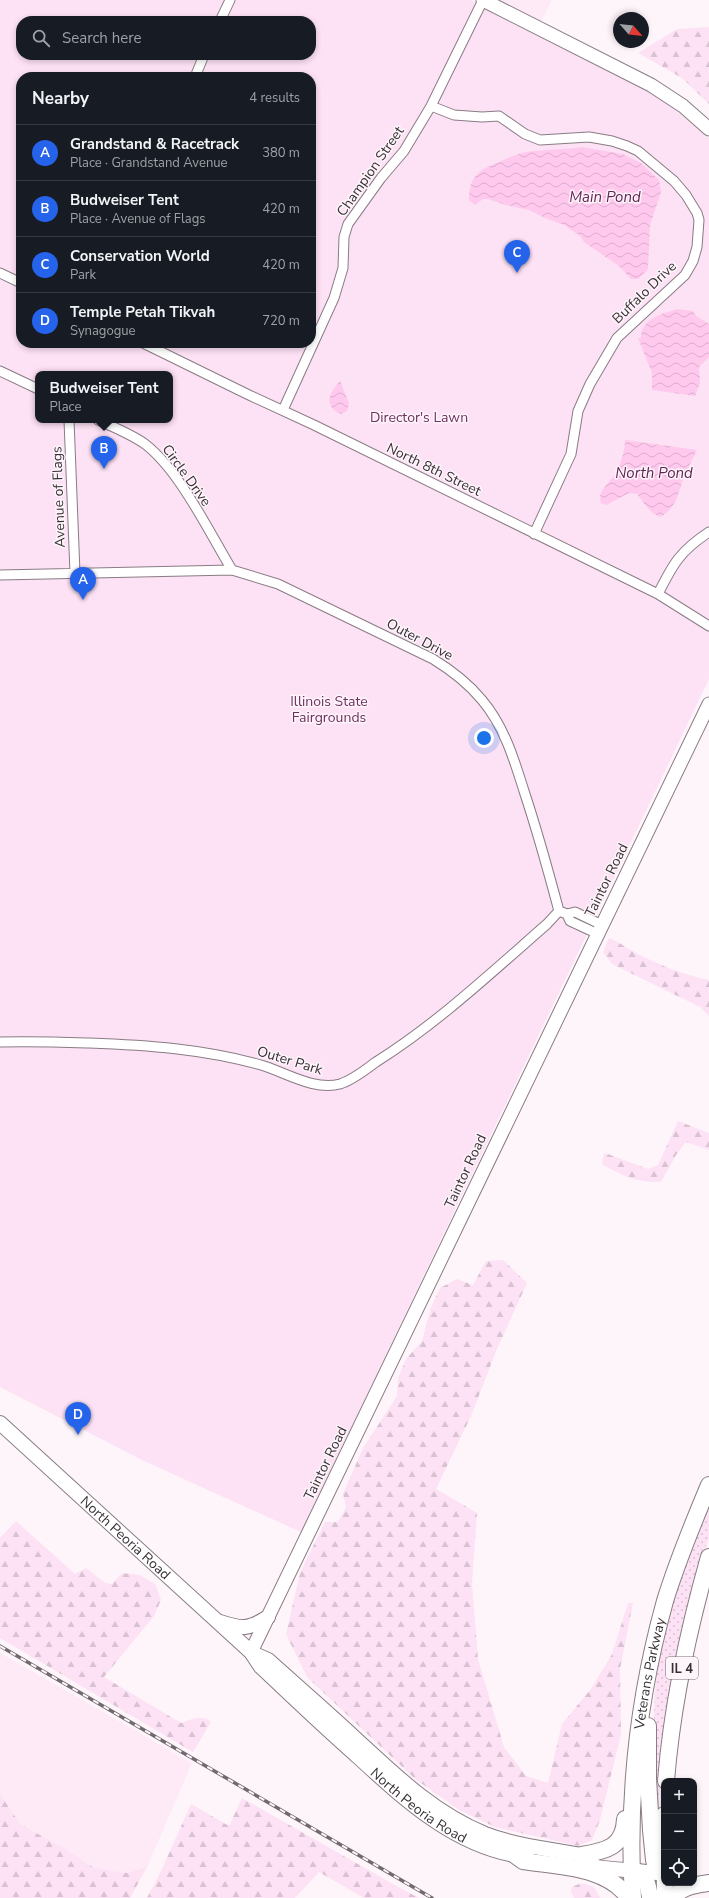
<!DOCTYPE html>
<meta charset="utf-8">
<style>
body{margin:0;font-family:"Nunito Sans",sans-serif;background:#242831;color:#f1f3f6}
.controls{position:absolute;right:12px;bottom:12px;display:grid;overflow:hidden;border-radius:8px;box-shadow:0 2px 6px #0003}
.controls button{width:36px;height:36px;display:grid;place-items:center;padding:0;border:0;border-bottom:1px solid #363941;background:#171b24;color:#f1f3f6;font:20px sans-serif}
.compass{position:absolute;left:613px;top:12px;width:36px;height:36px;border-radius:50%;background:#171b24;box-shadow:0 2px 6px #0003;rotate:117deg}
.you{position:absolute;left:484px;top:738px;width:14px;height:14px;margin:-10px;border:3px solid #fff;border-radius:50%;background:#1a73e8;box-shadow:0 0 0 6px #1a73e833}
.badge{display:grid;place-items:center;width:26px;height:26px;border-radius:50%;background:#2563eb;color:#fff;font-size:13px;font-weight:700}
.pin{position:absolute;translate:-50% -33px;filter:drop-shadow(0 1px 2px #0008)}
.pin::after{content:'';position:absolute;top:21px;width:14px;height:12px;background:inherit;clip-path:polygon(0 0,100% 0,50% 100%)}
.popup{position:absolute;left:35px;top:371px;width:138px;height:52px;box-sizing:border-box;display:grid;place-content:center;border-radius:8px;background:#171b24;filter:drop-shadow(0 1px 3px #0005);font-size:13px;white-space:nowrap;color:#9ea1a6}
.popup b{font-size:15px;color:#f1f3f6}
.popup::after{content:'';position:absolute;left:50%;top:100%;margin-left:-8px;border:8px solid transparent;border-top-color:#171b24}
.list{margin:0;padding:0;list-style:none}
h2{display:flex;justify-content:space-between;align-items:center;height:52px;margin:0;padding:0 16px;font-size:17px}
h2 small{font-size:13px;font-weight:400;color:#9ea1a6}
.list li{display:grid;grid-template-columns:26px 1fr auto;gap:12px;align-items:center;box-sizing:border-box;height:56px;padding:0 16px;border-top:1px solid #363941}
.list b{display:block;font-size:15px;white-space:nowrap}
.list p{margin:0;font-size:13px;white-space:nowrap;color:#9ea1a6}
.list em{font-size:13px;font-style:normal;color:#9ea1a6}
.icon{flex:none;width:22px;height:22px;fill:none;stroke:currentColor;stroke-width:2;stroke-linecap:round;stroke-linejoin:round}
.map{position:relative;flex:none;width:709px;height:1898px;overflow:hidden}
.search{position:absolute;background:#171b24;box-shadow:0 2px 6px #0003;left:16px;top:16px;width:300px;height:44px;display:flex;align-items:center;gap:10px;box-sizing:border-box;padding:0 14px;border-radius:16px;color:#9ea1a6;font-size:15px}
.panel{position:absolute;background:#171b24;box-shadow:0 2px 6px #0003;left:16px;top:72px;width:300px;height:276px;border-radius:16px}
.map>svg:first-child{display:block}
</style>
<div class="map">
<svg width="709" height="1898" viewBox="0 0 709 1898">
<defs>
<pattern id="grass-dots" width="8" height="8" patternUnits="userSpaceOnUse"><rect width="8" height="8" fill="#fde1f4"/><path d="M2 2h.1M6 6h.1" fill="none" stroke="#d9c2d2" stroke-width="1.8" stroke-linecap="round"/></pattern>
<pattern id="forest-firs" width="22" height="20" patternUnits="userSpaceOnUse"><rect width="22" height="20" fill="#fde1f4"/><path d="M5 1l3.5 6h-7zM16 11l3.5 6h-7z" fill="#d9c2d2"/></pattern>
<pattern id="water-waves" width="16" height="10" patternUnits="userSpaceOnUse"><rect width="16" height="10" fill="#ffc9ee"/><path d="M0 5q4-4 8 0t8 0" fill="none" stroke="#dbadcd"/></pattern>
</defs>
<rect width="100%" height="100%" fill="#fef5fb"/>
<path fill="#fee9f7" d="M 495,0 L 552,0 L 540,23 Z
M 0,1653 L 192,1763 L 147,1867 L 127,1873 L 94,1868 L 64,1848 L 20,1824 L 0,1794 Z"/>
<path fill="url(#grass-dots)" d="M 709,1502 L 709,1538 L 702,1558 L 661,1767 L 657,1826 C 654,1767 650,1708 660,1650 C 669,1599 691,1550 709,1502 Z"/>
<path fill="url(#forest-firs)" d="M 709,27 L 709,104 L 682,78 L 638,53 L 677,29 Z
M 609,938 C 620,942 627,949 636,953 C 659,965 684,975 709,980 L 709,1016 L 700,1007 L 612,964 L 603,952 Z
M 678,1121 L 709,1133 L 709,1150 L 686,1142 L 676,1155 L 661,1182 C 637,1183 624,1176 603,1165 L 602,1160 L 605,1153 L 648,1169 L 658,1165 Z
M 503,1260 L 527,1283 L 497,1349 L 471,1416 L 436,1489 L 477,1513 L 472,1583 L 478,1659 L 504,1747 L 526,1776 L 548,1783 L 562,1724 L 591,1689 L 612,1654 L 628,1603 L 633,1603 L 620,1669 L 621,1734 L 600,1820 L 592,1840 L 578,1846 L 495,1827 L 459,1810 L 414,1778 L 307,1677 L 286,1634 L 300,1573 L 325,1522 L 338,1522 L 346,1507 L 343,1494 L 363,1448 L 397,1396 L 398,1378 L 406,1359 L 422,1341 L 431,1307 L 440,1288 L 457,1279 L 473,1285 L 486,1261 Z
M 16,1521 L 75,1574 L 86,1568 L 105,1583 L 112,1584 L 122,1573 L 140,1575 L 155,1584 L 161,1600 L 154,1616 L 104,1677 L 181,1723 C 192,1719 202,1714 211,1722 L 193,1752 L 0,1638 L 0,1538 Z
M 0,1794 L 20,1824 L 64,1848 L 94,1868 L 127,1873 L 147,1867 L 130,1898 L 0,1898 Z
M 242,1798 L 400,1888 L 419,1898 L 364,1898 L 319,1872 L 295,1898 L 147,1898 L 162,1869 L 191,1804 L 229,1826 Z
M 581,1883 L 594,1887 L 600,1898 L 574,1898 L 571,1891 L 572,1887 Z"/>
<path fill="#fde1f4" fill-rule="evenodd" d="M 0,0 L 471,0 L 616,72 L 663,100 L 709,138 L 709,679 L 301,1532 L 144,1461 L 0,1387 ZM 21,21 L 311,21 L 311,55 L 21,55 ZM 21,77 L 311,77 L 311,343 L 21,343 ZM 38,374 L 170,374 L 170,420 L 38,420 Z"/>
<path fill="url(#water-waves)" d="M 582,147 L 623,154 L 641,163 L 659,180 L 661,192 L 650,225 L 648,269 L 638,279 L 631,279 L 619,266 L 584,242 L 580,236 L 564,225 L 545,218 L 529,210 L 506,205 L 488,199 L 483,199 L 475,205 L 469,200 C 469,173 482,169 504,160 C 511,157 519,153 527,152 C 545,149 563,150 582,147 Z
M 677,309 L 693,311 L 696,316 L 709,324 L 709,357 L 699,367 L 700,383 L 695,396 L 652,390 L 652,373 L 638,338 L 641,338 C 641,319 661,314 677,309 Z
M 340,381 L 349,403 L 347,411 L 341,414 C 323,406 329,393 340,381 Z
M 625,440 L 697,450 C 693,458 689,466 685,475 C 677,493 679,505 661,517 C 650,514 644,503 637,494 L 629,493 L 606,505 L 601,503 C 596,490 612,482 617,471 C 621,461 625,451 625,440 Z"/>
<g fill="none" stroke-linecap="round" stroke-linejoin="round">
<defs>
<path id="street" d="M 220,21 L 230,0
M 195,77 L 204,55
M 431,106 L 454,115 L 482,117 L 499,116 L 525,134 L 540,140 L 589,137 L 612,141 L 627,146 L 638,151 L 674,181 L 686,195 L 697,213 L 699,220 L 697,247 L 693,261 L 685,275 L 617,338 L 590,384 L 578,411 L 571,454 L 534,534
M 0,273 L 21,283
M 143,343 L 249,395 L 314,425 L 658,594 L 709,626
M 0,371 L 38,389
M 283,410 L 334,298 L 343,268 L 344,237 L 348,224 L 381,178 L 404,151 L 431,106 L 483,0
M 69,420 L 75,573
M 98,420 C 113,427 131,434 145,444 C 180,471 209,532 232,570
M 0,575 L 232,570 L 278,584 L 433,659 C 451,670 468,683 482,700 C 504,726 514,759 524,791 C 537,830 548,870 559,911 L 567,914 L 575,912 L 602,925
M 658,594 C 673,564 680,551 709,532
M 567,914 L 570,921 L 598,934
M 0,1042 C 30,1041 59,1042 89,1043 C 147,1045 204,1049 261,1065 C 285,1072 314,1091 340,1084 C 353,1080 365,1070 376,1062 C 438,1023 492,972 547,924 L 559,911"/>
<path id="secondary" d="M 483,0 L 651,85 L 683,106 L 709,129
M 251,1652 L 709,704"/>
<g id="primary">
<path id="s1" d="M 0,1423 L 251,1652 L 261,1667 C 292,1696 323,1726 355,1754 C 405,1800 457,1849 527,1857"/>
<path d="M 220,1622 C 242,1629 248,1630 268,1617"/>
<path d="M 252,1653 L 268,1660 C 297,1686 327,1712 356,1739 C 396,1776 434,1813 485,1834 C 519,1847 557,1850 592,1857"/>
<path d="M 583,1865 C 610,1870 637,1870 664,1874"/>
</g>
<g id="highway">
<path d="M 648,1726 L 648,1778 L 651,1830 L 654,1860 L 656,1867 L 664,1874"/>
<path d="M 666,1781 C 672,1705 688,1631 709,1557"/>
<path d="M 664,1815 L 665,1898"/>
<path d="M 582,1855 C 606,1851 624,1847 625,1819"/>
<path d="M 516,1856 L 523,1861 C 559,1867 606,1866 629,1898"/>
<path d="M 632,1869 C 647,1876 648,1883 650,1898"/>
<path id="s2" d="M 633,1898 C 627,1798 638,1698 665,1601 C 677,1562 693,1523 709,1485"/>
<path d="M 673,1898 C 682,1886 695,1885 709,1883"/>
</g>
</defs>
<use href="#street" stroke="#897c84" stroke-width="11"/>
<use href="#secondary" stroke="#897c84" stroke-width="15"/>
<use href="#primary" stroke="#897c84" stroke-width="16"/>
<use href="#highway" stroke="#897c84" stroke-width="18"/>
<use href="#street" stroke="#fff" stroke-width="9"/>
<use href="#secondary" stroke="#fff" stroke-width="13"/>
<use href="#primary" stroke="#fff" stroke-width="14"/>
<use href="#highway" stroke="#fff" stroke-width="16"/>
<defs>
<path id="rail" d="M 0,1646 L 432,1898"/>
</defs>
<use href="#rail" stroke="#70696e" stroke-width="3.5"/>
<use href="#rail" stroke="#fef5fb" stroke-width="2" stroke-dasharray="6" stroke-linecap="butt"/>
</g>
<g text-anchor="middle" stroke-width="3" stroke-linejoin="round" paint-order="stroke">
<rect fill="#fef5fb" stroke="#736c70" stroke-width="1" x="666" y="1657" width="32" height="22" rx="3"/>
<g font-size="13" font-weight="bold" fill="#373135">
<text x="682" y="1673">IL 4</text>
</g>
<g font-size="14" fill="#373135" stroke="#fef5fb">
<text transform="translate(370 171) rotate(-55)" y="5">Champion Street</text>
<text transform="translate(644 292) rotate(-44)" y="5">Buffalo Drive</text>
<text transform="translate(434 469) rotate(26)" y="5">North 8th Street</text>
<text transform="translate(187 475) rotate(54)" y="5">Circle Drive</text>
<text transform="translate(58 497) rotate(-92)" y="5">Avenue of Flags</text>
<text transform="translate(420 639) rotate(28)" y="5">Outer Drive</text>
<text transform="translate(606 880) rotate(-64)" y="5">Taintor Road</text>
<text transform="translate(290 1060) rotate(17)" y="5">Outer Park</text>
<text transform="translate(465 1171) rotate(-65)" y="5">Taintor Road</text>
<text transform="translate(325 1463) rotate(-64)" y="5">Taintor Road</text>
<text dy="5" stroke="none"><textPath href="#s1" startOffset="170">North Peoria Road</textPath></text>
<text dy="5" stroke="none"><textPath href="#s2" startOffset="226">Veterans Parkway</textPath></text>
<text dy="5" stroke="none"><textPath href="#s1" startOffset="568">North Peoria Road</textPath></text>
</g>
<g font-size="14" fill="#6f3160" stroke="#fef5fb">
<text x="419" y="422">Director's Lawn</text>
<text x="329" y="706">Illinois State<tspan x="329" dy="16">Fairgrounds</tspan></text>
</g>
<g font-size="15" font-style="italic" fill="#622554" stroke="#fef5fb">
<text x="605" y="202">Main Pond</text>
<text x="654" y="478">North Pond</text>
</g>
</g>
</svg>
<div class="controls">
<button>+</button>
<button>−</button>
<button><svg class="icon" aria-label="locate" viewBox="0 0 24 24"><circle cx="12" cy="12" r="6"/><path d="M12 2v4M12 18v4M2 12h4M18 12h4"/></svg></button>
</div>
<svg class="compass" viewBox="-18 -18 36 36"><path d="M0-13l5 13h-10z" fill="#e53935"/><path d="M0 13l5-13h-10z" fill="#9ea1a6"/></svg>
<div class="you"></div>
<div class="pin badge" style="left:83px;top:600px">A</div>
<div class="pin badge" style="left:104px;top:469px">B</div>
<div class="popup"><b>Budweiser Tent</b>Place</div>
<div class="pin badge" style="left:517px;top:273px">C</div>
<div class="pin badge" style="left:78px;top:1435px">D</div>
<div class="search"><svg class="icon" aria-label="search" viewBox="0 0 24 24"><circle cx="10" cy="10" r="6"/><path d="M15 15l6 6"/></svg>Search here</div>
<section class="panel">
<h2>Nearby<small>4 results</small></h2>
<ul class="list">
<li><span class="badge">A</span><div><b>Grandstand &amp; Racetrack</b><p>Place · Grandstand Avenue</p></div><em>380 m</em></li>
<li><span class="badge">B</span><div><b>Budweiser Tent</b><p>Place · Avenue of Flags</p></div><em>420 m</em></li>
<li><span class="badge">C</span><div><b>Conservation World</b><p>Park</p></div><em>420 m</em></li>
<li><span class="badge">D</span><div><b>Temple Petah Tikvah</b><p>Synagogue</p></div><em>720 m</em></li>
</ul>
</section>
</div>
